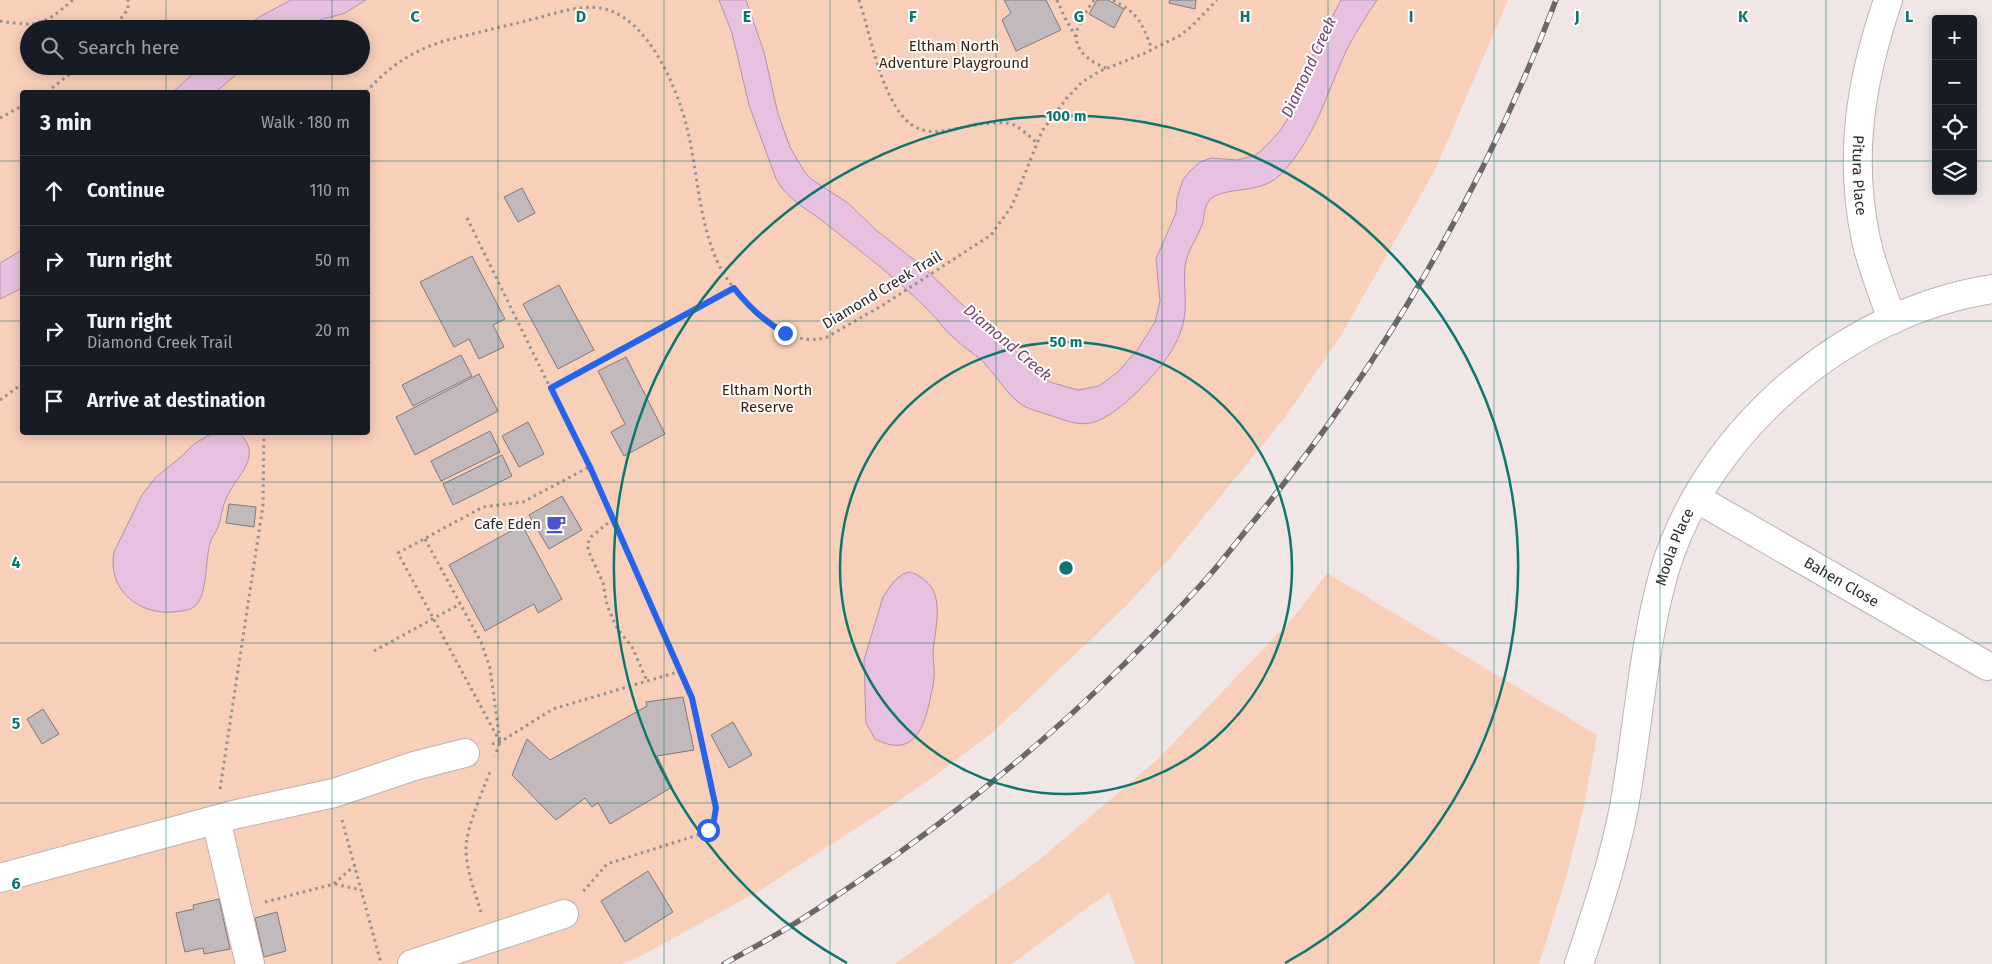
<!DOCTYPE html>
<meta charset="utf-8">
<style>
body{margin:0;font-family:"Fira Sans",sans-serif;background:#20242c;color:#f1f3f6}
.controls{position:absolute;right:15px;top:15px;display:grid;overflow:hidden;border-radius:5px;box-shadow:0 2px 12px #0003}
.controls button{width:45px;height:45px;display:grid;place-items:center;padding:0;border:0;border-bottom:1px solid #363941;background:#171b24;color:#f1f3f6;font:25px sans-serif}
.stop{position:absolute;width:15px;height:15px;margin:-11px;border:4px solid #2563eb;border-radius:50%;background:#fff}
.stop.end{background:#2563eb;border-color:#fff;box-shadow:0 1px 5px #0008}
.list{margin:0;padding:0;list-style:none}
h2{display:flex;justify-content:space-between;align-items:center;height:65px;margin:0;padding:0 20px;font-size:21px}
h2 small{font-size:16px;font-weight:400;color:#9ea1a6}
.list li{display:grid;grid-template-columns:32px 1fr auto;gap:15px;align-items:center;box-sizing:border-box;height:70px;padding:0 20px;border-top:1px solid #363941}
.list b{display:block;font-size:19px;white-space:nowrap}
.list p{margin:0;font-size:16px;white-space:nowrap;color:#9ea1a6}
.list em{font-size:16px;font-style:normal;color:#9ea1a6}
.icon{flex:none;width:28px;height:28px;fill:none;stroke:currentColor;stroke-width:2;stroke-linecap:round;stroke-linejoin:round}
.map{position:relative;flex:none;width:1992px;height:964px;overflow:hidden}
.search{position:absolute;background:#171b24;box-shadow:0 2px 12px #0003;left:20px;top:20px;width:350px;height:55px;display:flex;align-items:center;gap:12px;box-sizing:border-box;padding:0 18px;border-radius:28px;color:#9ea1a6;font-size:19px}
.panel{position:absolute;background:#171b24;box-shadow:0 2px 12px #0003;left:20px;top:90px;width:350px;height:345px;border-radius:5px}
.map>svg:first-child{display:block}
</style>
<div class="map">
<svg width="1992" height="964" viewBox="0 0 1992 964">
<rect width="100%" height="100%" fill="#f0e6e6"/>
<path fill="#f8cfb9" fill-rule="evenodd" d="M 0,0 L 1508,0 L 1435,170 L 1342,334 L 1286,416 L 1170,558 L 1125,607 L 994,731 L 946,768 L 894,804 L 759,891 L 641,956 L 622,964 L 0,964 ZM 29,29 L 361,29 L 361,66 L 29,66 ZM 22,92 L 368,92 L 368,432 L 22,432 Z
M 1327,573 L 1597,735 L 1584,806 L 1566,878 L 1539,964 L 1135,964 L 1109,892 L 1012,964 L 895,964 L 1039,860 L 1158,759 L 1293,618 Z"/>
<path fill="#e7c1df" stroke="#af93a8" d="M 291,0 L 366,0 L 345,13 L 320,20 L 300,29 L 242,29 L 261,16 Z
M 719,0 L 746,0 L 764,52 L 778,114 L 790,147 L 804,171 L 811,179 L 848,203 L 876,230 L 922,266 L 972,314 L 1011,346 L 1039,377 L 1053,383 L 1078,390 L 1099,386 L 1118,372 L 1138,349 L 1155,322 L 1160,301 L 1156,259 L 1176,213 L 1177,198 L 1183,180 L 1190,171 L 1200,162 L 1211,158 L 1237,160 L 1254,156 L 1262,150 L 1280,131 L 1291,114 L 1314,52 L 1341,0 L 1377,0 C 1366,16 1356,32 1347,49 C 1326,94 1316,138 1280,175 C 1258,197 1216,184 1207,204 C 1204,210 1204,216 1203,222 C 1198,238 1187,250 1185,267 C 1183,286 1188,305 1183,324 C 1176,351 1157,372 1138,391 C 1126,403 1108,419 1091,423 C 1076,426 1062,419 1049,415 C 1038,411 1028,410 1018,402 C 1004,390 994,372 980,359 C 972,352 962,346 954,338 C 945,331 939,321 931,313 C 901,282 863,253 829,226 C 810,210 789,202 776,179 L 749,105 L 732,33 Z
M 201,66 L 246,66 L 216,92 L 173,92 Z
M 22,250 L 22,288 L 0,299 L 0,263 Z
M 239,433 C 265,457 235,476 226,499 C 222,507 222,516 219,524 C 218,529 215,533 212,538 C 204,555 209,594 195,606 C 189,611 181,611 173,612 C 138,615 107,589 114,552 L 142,495 L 156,477 L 181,457 L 193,445 L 207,436 L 213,433 Z
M 909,572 C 917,573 929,582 933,590 C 942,609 934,634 933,654 C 933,662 935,670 934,677 C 934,685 931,693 930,700 C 923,731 912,758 875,739 L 866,723 L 864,660 L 883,597 L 894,581 L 903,574 Z"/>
<path fill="#c2b9bd" stroke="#80787b" d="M 1004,0 L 1046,0 L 1061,30 L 1016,51 L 1002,20 L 1011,13 Z
M 1097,0 L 1108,0 L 1124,9 L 1114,28 L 1089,14 Z
M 1170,0 L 1196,0 L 1195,9 L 1169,3 Z
M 522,188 L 535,213 L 518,222 L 504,197 Z
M 472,256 L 505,319 L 493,325 L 504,347 L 479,359 L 469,339 L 454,347 L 420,282 Z
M 559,285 L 594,350 L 558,369 L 523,304 Z
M 461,355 L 472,376 L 413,406 L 402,385 Z
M 626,357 L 665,434 L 624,456 L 611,432 L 625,424 L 598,371 Z
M 479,374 L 498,411 L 415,455 L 396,417 Z
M 528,422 L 544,454 L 519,467 L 502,436 Z
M 490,431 L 500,452 L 441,481 L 431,461 Z
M 502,455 L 512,476 L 453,505 L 443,484 Z
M 562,496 L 582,530 L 549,549 L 529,515 Z
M 229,504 L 256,507 L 254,527 L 226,523 Z
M 522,525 L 562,599 L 538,613 L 534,604 L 485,631 L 449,565 Z
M 683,697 L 694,750 L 657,756 L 672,787 L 610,824 L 598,803 L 592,807 L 585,798 L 556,820 L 512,775 L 527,739 L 550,760 L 647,706 L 646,702 Z
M 43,709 L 59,734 L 42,744 L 27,719 Z
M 733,722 L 752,755 L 729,768 L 711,735 Z
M 648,871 L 673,912 L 625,942 L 601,901 Z
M 219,899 L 230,949 L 204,954 L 203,948 L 185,952 L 176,913 L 194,909 L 193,905 Z
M 277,912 L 286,951 L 264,957 L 255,918 Z"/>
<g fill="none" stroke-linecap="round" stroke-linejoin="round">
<defs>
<g id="minor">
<path id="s1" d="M 1888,0 C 1861,80 1848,155 1866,240 C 1872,267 1883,293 1892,320"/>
<path id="s2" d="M 1696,498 L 1987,666"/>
<path d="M 216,820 L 250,964"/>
<path d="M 0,878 L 237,814 L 334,793 L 414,766 L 465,753"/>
<path d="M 412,964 L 564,914"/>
<path id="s3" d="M 1579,964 C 1596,913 1614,860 1624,807 C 1638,729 1643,645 1665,569 C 1708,429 1847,311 1992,289"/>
</g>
</defs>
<use href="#minor" stroke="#bbb2b3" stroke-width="30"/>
<path stroke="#968f8f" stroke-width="3" stroke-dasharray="2.5 4" stroke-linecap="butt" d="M 859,0 C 869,30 876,70 891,98 C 918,152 947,125 993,123 C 999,123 1006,122 1012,124 C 1021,128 1029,136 1036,142
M 1057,0 L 1065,18 L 1076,37
M 1094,0 C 1088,9 1079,21 1077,31 C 1072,50 1092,63 1106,68
M 1113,0 C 1140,15 1141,22 1152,49
M 0,21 C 39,27 42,26 73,0
M 113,29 L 128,9 L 128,0
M 47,92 L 80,66
M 366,92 C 390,66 410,52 444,41 C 475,33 506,26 537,18 C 557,13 579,5 600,8 C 647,15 677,87 687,128 C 698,172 698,218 717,261 C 728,285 747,305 768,322 C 784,335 806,344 827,337 L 883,305 L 991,235 L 1012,206 L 1042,131 L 1067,98 L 1082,82 L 1100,71 L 1143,54 L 1179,36 L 1191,27 L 1217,0
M 0,118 L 22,106
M 467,218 L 589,467 L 681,671 L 692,698 L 714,800 C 716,812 714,825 704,833 L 607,864 L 581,894
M 551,388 L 734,288
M 0,400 L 22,384
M 613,519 L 591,537 L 588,543 L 588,550 L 603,583 L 607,605 L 612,617 L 617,628 L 632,647 L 647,681
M 425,539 L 481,642 L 490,668 L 500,742 L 495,756
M 374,651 L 460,604
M 500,742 L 398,553 L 483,507 L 523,502 L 589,467
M 492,744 L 500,742 L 553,709 L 681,671
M 220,789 L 263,505 L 264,432
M 342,820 L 381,963
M 335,884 L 361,890
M 265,902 L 334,884 L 355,865
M 481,912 C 475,892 467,872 466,851 C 465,829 483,791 491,769"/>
<use href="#minor" stroke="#fff" stroke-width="28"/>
<defs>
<path id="rail" d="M 724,964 C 747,951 770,939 792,925 C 814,912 836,896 857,882 C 982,798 1096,699 1198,588 C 1216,569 1232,548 1248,528 C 1379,371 1483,191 1556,0"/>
</defs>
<use href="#rail" stroke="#6c6767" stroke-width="5.5"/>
<use href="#rail" stroke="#fff" stroke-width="4" stroke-dasharray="11" stroke-linecap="butt"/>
</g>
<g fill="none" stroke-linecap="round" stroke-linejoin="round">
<path stroke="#2563eb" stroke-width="6" d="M 708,830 L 714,820 L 716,808 L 692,698 L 590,467 L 551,388 L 734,288 C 748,306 765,322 785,333"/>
</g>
<path fill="none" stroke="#0f766e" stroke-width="1" stroke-opacity="0.55" d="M 166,0 L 166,29M 332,0 L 332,29M 498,0 L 498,964M 664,0 L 664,964M 830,0 L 830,964M 996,0 L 996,964M 1162,0 L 1162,964M 1328,0 L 1328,964M 1494,0 L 1494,964M 1660,0 L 1660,964M 1826,0 L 1826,964M 166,66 L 166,92M 332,66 L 332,92M 0,161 L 22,161M 368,161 L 1936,161M 1973,161 L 1992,161M 0,321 L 22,321M 368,321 L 1992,321M 166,432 L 166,964M 332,432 L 332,964M 0,482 L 1992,482M 0,643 L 1992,643M 0,803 L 1992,803"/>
<g fill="none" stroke="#0f766e" stroke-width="2.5">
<circle cx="1066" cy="568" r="226"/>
<path d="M847 963A452 452 0 1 1 1285 963"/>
</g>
<defs>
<symbol id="cafe-bare" viewBox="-9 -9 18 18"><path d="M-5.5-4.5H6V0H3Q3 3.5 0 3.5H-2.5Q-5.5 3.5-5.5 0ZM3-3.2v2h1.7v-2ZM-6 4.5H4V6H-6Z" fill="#4f52c9" stroke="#fff" stroke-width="2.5" paint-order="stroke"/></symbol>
</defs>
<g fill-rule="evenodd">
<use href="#cafe-bare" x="542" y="510" width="28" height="28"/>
</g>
<g text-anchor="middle" stroke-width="4" stroke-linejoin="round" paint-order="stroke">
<g font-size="15" fill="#441c04" stroke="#fff">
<text x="954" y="51">Eltham North<tspan x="954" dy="17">Adventure Playground</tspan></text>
<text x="767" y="395">Eltham North<tspan x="767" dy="17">Reserve</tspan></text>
</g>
<g font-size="15" fill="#2c2929" stroke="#fff">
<text dy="5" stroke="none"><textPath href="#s1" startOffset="179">Pitura Place</textPath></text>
<text transform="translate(882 290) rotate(-31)" y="5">Diamond Creek Trail</text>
<text dy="5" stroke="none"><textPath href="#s3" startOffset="429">Moola Place</textPath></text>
<text dy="5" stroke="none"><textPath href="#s2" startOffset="168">Bahen Close</textPath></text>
</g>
<g font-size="15" fill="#2c2929" stroke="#fff" text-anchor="end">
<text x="541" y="529">Cafe Eden</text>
</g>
<g font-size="16" font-style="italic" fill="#74446c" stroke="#fff">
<text transform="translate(1308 67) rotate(-65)" y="6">Diamond Creek</text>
<text transform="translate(1008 342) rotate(40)" y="6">Diamond Creek</text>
</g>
</g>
<g font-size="16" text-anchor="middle" font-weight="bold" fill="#0f766e" stroke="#fff" stroke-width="4" stroke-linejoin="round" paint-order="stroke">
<text x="415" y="22">C</text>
<text x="581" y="22">D</text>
<text x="747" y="22">E</text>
<text x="913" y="22">F</text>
<text x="1079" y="22">G</text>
<text x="1245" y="22">H</text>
<text x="1411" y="22">I</text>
<text x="1577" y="22">J</text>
<text x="1743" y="22">K</text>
<text x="1909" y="22">L</text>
<text x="16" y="568">4</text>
<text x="16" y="729">5</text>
<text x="16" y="889">6</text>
</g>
<circle cx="1066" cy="568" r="8" fill="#0f766e" stroke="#fff" stroke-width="2.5"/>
<g font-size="15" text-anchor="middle" font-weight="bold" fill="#0f766e" stroke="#fff" stroke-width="4" stroke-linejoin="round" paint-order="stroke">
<text x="1066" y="121">100 m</text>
<text x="1066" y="347">50 m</text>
</g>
</svg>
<div class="controls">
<button>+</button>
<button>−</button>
<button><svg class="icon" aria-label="locate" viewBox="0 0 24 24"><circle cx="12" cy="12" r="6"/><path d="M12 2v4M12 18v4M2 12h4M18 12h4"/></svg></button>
<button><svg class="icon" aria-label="layers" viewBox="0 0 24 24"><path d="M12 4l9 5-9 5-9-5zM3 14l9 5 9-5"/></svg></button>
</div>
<div class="stop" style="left:708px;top:830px"></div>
<div class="stop end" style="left:785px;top:333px"></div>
<div class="search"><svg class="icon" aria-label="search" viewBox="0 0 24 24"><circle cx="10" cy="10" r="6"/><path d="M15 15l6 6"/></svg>Search here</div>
<section class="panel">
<h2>3 min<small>Walk · 180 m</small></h2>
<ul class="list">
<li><svg class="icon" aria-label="ahead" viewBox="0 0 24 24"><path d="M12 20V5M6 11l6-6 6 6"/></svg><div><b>Continue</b></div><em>110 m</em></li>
<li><svg class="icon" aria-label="right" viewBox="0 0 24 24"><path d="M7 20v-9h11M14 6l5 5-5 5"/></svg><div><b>Turn right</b></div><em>50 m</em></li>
<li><svg class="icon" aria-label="right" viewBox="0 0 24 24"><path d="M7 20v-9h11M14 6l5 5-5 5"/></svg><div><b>Turn right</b><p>Diamond Creek Trail</p></div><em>20 m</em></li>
<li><svg class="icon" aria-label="arrive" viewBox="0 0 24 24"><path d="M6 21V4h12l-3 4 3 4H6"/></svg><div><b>Arrive at destination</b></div></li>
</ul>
</section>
</div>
